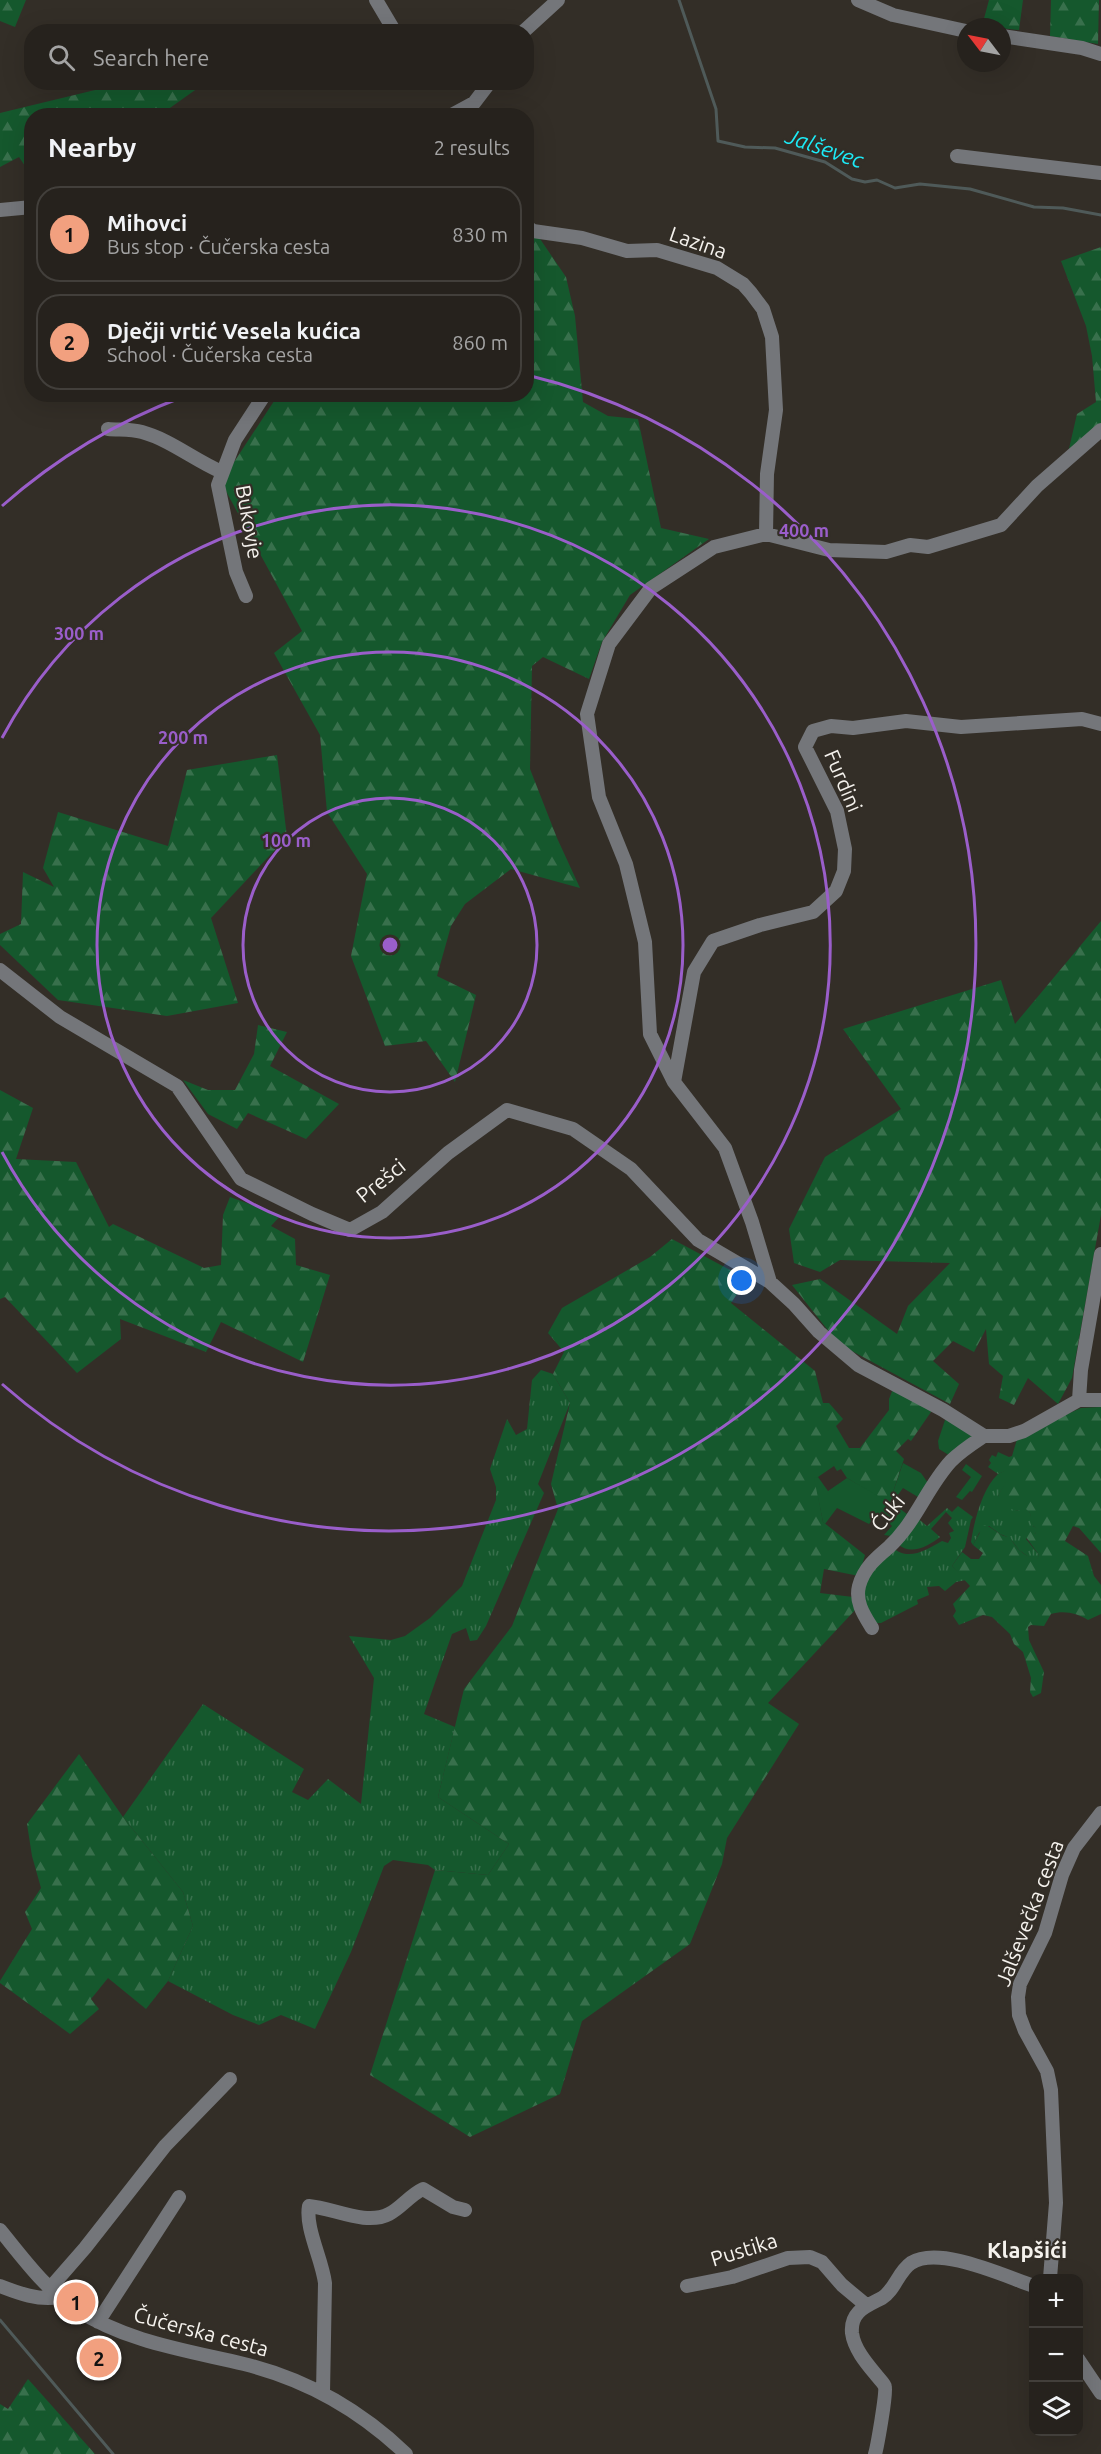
<!DOCTYPE html>
<meta charset="utf-8">
<style>
body{margin:0;font-family:Ubuntu,sans-serif;background:#2e2a26;color:#f1f3f6}
.controls{position:absolute;right:18px;bottom:18px;display:grid;overflow:hidden;border-radius:12px;box-shadow:0 6px 24px #0002}
.controls button{width:54px;height:54px;display:grid;place-items:center;padding:0;border:0;border-bottom:2px solid #423f3b;background:#26221d;color:#f1f3f6;font:30px sans-serif}
.compass{position:absolute;left:957px;top:18px;width:54px;height:54px;border-radius:50%;background:#26221d;box-shadow:0 6px 24px #0002;rotate:302deg}
.you{position:absolute;left:742px;top:1281px;width:21px;height:21px;margin:-15px;border:4px solid #fff;border-radius:50%;background:#1a73e8;box-shadow:0 0 0 9px #1a73e833}
.badge{display:grid;place-items:center;width:39px;height:39px;border-radius:50%;background:#f2a07f;color:#111;font-size:20px;font-weight:700}
.pin{position:absolute;translate:-50% -50%;border:3px solid #fff;box-shadow:0 2px 6px #0006}
.list{margin:0;padding:0;list-style:none}
h2{display:flex;justify-content:space-between;align-items:center;height:78px;margin:0;padding:0 24px;font-size:26px}
h2 small{font-size:20px;font-weight:400;color:#a4a4a4}
.list li{display:grid;grid-template-columns:39px 1fr auto;gap:18px;align-items:center;box-sizing:border-box;height:96px;margin:0 12px 12px;padding:0 12px;border:2px solid #423f3b;border-radius:24px}
.list b{display:block;font-size:22px;white-space:nowrap}
.list p{margin:0;font-size:20px;white-space:nowrap;color:#a4a4a4}
.list em{font-size:20px;font-style:normal;color:#a4a4a4}
.icon{flex:none;width:33px;height:33px;fill:none;stroke:currentColor;stroke-width:2;stroke-linecap:round;stroke-linejoin:round}
.map{position:relative;flex:none;width:1101px;height:2454px;overflow:hidden}
.search{position:absolute;background:#26221d;box-shadow:0 6px 24px #0002;left:24px;top:24px;width:510px;height:66px;display:flex;align-items:center;gap:15px;box-sizing:border-box;padding:0 21px;border-radius:24px;color:#a4a4a4;font-size:22px}
.panel{position:absolute;background:#26221d;box-shadow:0 6px 24px #0002;left:24px;top:108px;width:510px;height:294px;border-radius:24px}
.map>svg:first-child{display:block}
</style>
<div class="map">
<svg width="1101" height="2454" viewBox="0 0 1101 2454">
<defs>
<pattern id="grass-tufts" width="24" height="20" patternUnits="userSpaceOnUse" patternTransform="scale(1.5)"><rect width="24" height="20" fill="#15582d"/><path d="M3 7l-1-3M5 7V3M7 7l1-3M15 17l-1-3M17 17v-4M19 17l1-3" fill="none" stroke="#38704c"/></pattern>
<pattern id="forest-firs" width="22" height="20" patternUnits="userSpaceOnUse" patternTransform="scale(1.5)"><rect width="22" height="20" fill="#15582d"/><path d="M5 1l3.5 6h-7zM16 11l3.5 6h-7z" fill="#38704c"/></pattern>
</defs>
<rect width="100%" height="100%" fill="#332e27"/>
<path fill="url(#grass-tufts)" d="M 541,1370 L 553,1374 L 570,1403 L 538,1484 L 544,1493 L 486,1626 L 477,1640 L 470,1641 L 466,1628 L 452,1634 L 424,1714 L 455,1727 L 438,1797 L 509,1844 L 488,1875 L 435,1870 L 428,1865 L 393,1860 L 384,1866 L 351,1952 L 315,2029 L 281,2015 L 259,2025 L 233,2015 L 168,1981 L 193,1926 L 183,1892 L 123,1817 L 203,1704 L 304,1769 L 292,1792 L 308,1800 L 328,1779 L 361,1804 L 374,1678 L 349,1636 L 391,1640 L 405,1636 L 430,1618 L 462,1586 L 496,1500 L 496,1487 L 490,1469 L 507,1419 L 516,1435 L 527,1429 L 532,1380 Z
M 1011,1467 L 1014,1469 L 998,1496 L 1016,1511 L 1026,1508 L 1030,1513 L 1033,1526 L 1038,1529 L 1035,1534 L 1031,1533 L 1026,1539 L 1039,1555 L 1037,1560 L 1030,1558 L 1019,1550 L 1010,1538 L 1000,1534 L 989,1526 L 979,1533 L 973,1545 L 971,1542 C 974,1522 982,1489 998,1474 C 1002,1472 1007,1470 1011,1467 Z
M 958,1506 L 973,1517 L 971,1520 L 965,1547 L 952,1566 L 966,1580 L 956,1582 L 945,1591 L 939,1586 L 927,1587 L 929,1595 L 917,1600 L 918,1604 L 881,1623 L 875,1623 L 868,1619 L 861,1585 L 892,1547 C 908,1562 926,1550 942,1541 L 948,1543 L 951,1538 L 949,1533 L 954,1531 L 948,1523 L 952,1518 L 946,1512 L 931,1529 L 940,1537 C 929,1546 910,1556 898,1544 L 916,1517 L 927,1526 L 947,1508 L 952,1512 Z"/>
<path fill="url(#forest-firs)" d="M 0,0 L 26,0 L 15,27 L 0,21 Z
M 989,0 L 1023,0 L 1019,30 L 982,26 Z
M 1051,0 L 1099,0 L 1098,44 L 1050,36 Z
M 124,83 L 205,83 L 160,115 L 32,116 L 31,175 L 19,157 L 0,167 L 0,113 Z
M 536,233 L 566,277 L 575,316 L 583,402 L 608,416 L 638,419 L 661,528 L 709,539 L 630,595 L 602,642 L 589,679 L 543,657 L 532,666 L 530,769 L 557,838 L 580,888 L 511,869 L 465,904 L 451,926 L 437,976 L 476,995 L 455,1082 L 426,1041 L 385,1046 L 351,956 L 367,874 L 327,812 L 320,735 L 274,653 L 302,631 L 221,482 L 278,395 L 526,394 L 527,236 Z
M 1101,247 L 1101,425 L 1068,453 L 1077,414 L 1096,402 L 1092,356 L 1086,326 L 1061,261 Z
M 277,755 L 287,837 L 211,918 L 238,1003 L 167,1016 L 58,1000 L 0,945 L 0,934 L 21,924 L 23,872 L 54,887 L 43,868 L 58,812 L 168,846 L 187,770 Z
M 1101,921 L 1101,1215 L 1072,1378 L 1058,1404 L 1028,1378 L 1014,1405 L 999,1398 L 1003,1376 L 989,1364 L 986,1329 L 974,1352 L 953,1341 L 933,1361 L 959,1384 L 950,1404 L 839,1344 L 792,1285 L 820,1279 L 897,1334 L 908,1306 L 950,1263 L 840,1260 L 820,1272 L 794,1263 L 789,1229 L 825,1157 L 901,1109 L 843,1029 L 1001,980 L 1015,1024 Z
M 258,1025 L 287,1032 L 270,1066 L 339,1104 L 306,1139 L 248,1113 L 237,1129 L 208,1114 L 183,1080 L 208,1090 L 235,1090 L 254,1054 Z
M 0,1090 L 33,1108 L 16,1159 L 76,1162 L 109,1227 L 113,1224 L 204,1268 L 221,1265 L 223,1215 L 230,1197 L 281,1215 L 271,1226 L 295,1239 L 296,1265 L 330,1275 L 303,1362 L 221,1322 L 206,1352 L 120,1319 L 121,1339 L 77,1373 L 5,1297 L 0,1299 Z
M 672,1239 L 747,1279 L 731,1303 L 815,1371 L 823,1403 L 829,1403 L 843,1419 L 836,1426 L 849,1448 L 860,1448 L 889,1410 L 889,1399 L 893,1389 L 933,1409 L 911,1441 L 908,1439 L 896,1451 L 904,1459 L 891,1498 L 886,1502 L 847,1478 L 841,1469 L 837,1471 L 834,1466 L 815,1479 L 823,1522 L 865,1555 L 859,1576 L 824,1569 L 820,1593 L 853,1597 L 857,1608 L 768,1703 L 799,1724 L 727,1838 L 722,1864 L 690,1944 L 582,2021 L 560,2094 L 470,2137 L 370,2075 L 435,1870 L 488,1875 L 509,1844 L 438,1797 L 464,1689 L 512,1626 L 558,1509 L 551,1484 L 570,1403 L 553,1374 L 564,1352 L 548,1333 L 562,1308 L 650,1257 Z
M 1101,1407 L 1101,1553 L 1079,1528 L 1073,1526 L 1065,1541 L 1088,1556 L 1094,1576 L 1101,1585 L 1101,1614 L 1088,1620 C 1077,1613 1064,1610 1051,1614 L 1044,1626 L 1031,1625 L 1028,1627 L 1029,1640 L 1044,1672 L 1041,1693 L 1033,1697 L 1030,1692 L 1031,1678 L 1023,1652 L 1014,1644 L 1010,1634 L 992,1617 L 983,1615 L 959,1625 L 953,1616 L 956,1611 L 953,1604 L 970,1586 L 952,1566 L 962,1552 L 971,1559 L 979,1559 L 983,1553 L 973,1545 L 984,1525 C 994,1527 999,1537 1010,1537 C 1016,1549 1025,1557 1037,1559 L 1039,1555 L 1023,1533 L 1024,1528 L 1028,1528 L 1035,1534 L 1037,1529 L 1031,1524 L 1030,1513 L 1026,1509 L 1016,1511 L 1002,1505 L 998,1496 L 1013,1468 L 998,1474 L 988,1467 L 991,1463 L 989,1460 L 992,1455 L 996,1457 L 998,1452 L 1009,1457 L 1012,1456 L 1018,1436 L 1081,1408 Z
M 79,1754 L 123,1817 L 183,1892 L 193,1926 L 168,1981 L 146,2009 L 108,1978 L 91,1999 L 99,2009 L 70,2034 L 0,1983 L 0,1981 L 32,1929 L 25,1912 L 41,1888 L 32,1856 L 27,1824 Z
M 28,2379 L 95,2454 L 0,2454 L 0,2404 L 8,2409 Z"/>
<path fill="#15582d" d="M 946,1417 L 977,1435 L 952,1457 L 939,1449 L 938,1441 Z
M 903,1463 L 921,1473 L 928,1483 L 923,1500 L 903,1488 L 892,1503 L 907,1514 L 915,1503 L 918,1506 L 891,1536 L 884,1535 L 892,1526 L 888,1522 L 890,1519 L 886,1515 L 883,1517 L 878,1514 L 869,1524 L 837,1508 L 825,1524 L 823,1522 L 814,1478 L 818,1477 L 828,1491 L 847,1478 L 887,1501 L 891,1498 Z
M 966,1464 L 982,1476 L 972,1492 L 970,1491 L 962,1500 L 956,1497 L 971,1477 L 962,1470 Z"/>
<g fill="none" stroke-linecap="round" stroke-linejoin="round">
<path stroke="#4f5a59" stroke-width="3" d="M 679,0 L 716,109 L 718,141 L 745,147 L 775,148 L 825,162 L 852,179 L 865,182 L 877,180 L 895,188 L 920,184 L 970,189 L 1034,207 L 1063,208 L 1101,215
M 0,2320 L 113,2454"/>
<path stroke="#74767a" stroke-width="14" d="M 376,0 L 395,32
M 858,0 L 893,15 L 966,31
M 523,32 L 558,0
M 1002,36 L 1082,48 L 1101,54
M 450,116 L 474,103 L 490,82
M 957,156 L 1101,173
M 0,210 L 32,207
M 526,226 L 533,231 L 582,238 L 627,251 L 657,250 L 717,268 L 743,284 L 751,293 L 763,309 L 772,337 L 776,410 L 767,474 L 766,534
M 108,429 C 119,430 131,429 142,432 C 171,440 194,460 222,472
M 246,596 L 236,572 L 218,485 L 235,440 L 265,394
M 0,970 L 60,1017 L 177,1086 L 241,1179 L 312,1214 L 350,1230 L 382,1212 L 448,1153 L 507,1110 L 573,1129 L 631,1169 L 698,1240 L 770,1282 L 794,1304 L 819,1332 L 858,1365 L 943,1410 L 984,1436 L 1009,1436 L 1024,1431 L 1079,1400 L 1101,1400
M 674,1082 L 694,972 L 713,941 L 760,925 L 813,912 L 836,891 L 844,871 L 845,849 L 837,811 L 805,747 L 813,731 L 831,726 L 853,728 L 906,721 L 961,727 L 1082,719 L 1101,724
M 770,1282 L 752,1222 L 725,1148 L 674,1082 L 650,1034 L 645,942 L 626,864 L 599,797 L 587,714 L 609,644 L 651,588 L 714,547 L 766,534 L 829,550 L 886,552 L 910,545 L 928,547 L 1001,525 L 1037,486 L 1101,430
M 1079,1400 L 1081,1370 L 1101,1254
M 872,1628 C 864,1615 855,1602 859,1586 C 864,1568 876,1558 889,1547 C 916,1522 927,1487 951,1461 C 961,1451 972,1444 984,1436
M 0,2230 C 23,2258 45,2289 76,2309 C 127,2342 185,2350 244,2364 C 305,2379 360,2410 406,2454
M 1050,2278 L 1056,2203 L 1051,2090 L 1047,2071 L 1025,2031 L 1019,2015 L 1018,1997 L 1020,1984 L 1045,1933 L 1062,1875 L 1074,1848 L 1101,1813
M 0,2286 C 18,2293 39,2301 59,2297
M 687,2286 L 732,2277 L 788,2258 L 810,2257 L 822,2262 L 842,2285 L 866,2305
M 50,2288 L 85,2248 L 165,2146 L 230,2079
M 98,2322 L 179,2197
M 1078,2359 L 1101,2393
M 323,2393 L 325,2283 C 322,2259 305,2228 309,2206 C 333,2208 366,2226 389,2214 C 401,2208 410,2195 423,2189 L 453,2207 L 465,2210
M 875,2454 C 877,2448 887,2391 885,2387 C 884,2383 880,2380 877,2376 C 867,2364 854,2349 852,2333 C 850,2311 867,2306 882,2298 C 895,2290 898,2272 911,2263 C 939,2245 1004,2276 1034,2286"/>
</g>
<g fill="none" stroke="#9a5eca" stroke-width="3">
<circle cx="390" cy="945" r="147"/>
<circle cx="390" cy="945" r="293"/>
<path d="M2 738A440 440 0 1 1 2 1152"/>
<path d="M2 506A586 586 0 0 1 185 396M527 375A586 586 0 1 1 2 1384"/>
</g>
<g text-anchor="middle" stroke-width="4.5" stroke-linejoin="round" paint-order="stroke">
<g font-size="21" fill="#f5f2ed" stroke="#332e27">
<text transform="translate(698 243) rotate(19)" y="7">Lazina</text>
<text transform="translate(249 522) rotate(80)" y="7">Bukovje</text>
<text transform="translate(843 781) rotate(67)" y="7">Furdini</text>
<text transform="translate(381 1181) rotate(-39)" y="7">Prešci</text>
<text transform="translate(888 1513) rotate(-51)" y="7">Ćuki</text>
<text transform="translate(1030 1913) rotate(-69)" y="7">Jalševečka cesta</text>
<text transform="translate(744 2250) rotate(-17)" y="7">Pustika</text>
<text transform="translate(201 2332) rotate(15)" y="7">Čučerska cesta</text>
</g>
<g font-size="22" font-style="italic" fill="#1cebf7" stroke="#332e27">
<text transform="translate(825 148) rotate(19)" y="8">Jalševec</text>
</g>
<g font-size="22" font-weight="bold" fill="#f5f2ed" stroke="#332e27">
<text x="1027" y="2258">Klapšići</text>
</g>
</g>
<circle cx="390" cy="945" r="9" fill="#9a5eca" stroke="#332e27" stroke-width="3"/>
<g font-size="18" text-anchor="middle" font-weight="bold" fill="#9a5eca" stroke="#332e27" stroke-width="4.5" stroke-linejoin="round" paint-order="stroke">
<text x="804" y="537">400 m</text>
<text x="79" y="640">300 m</text>
<text x="183" y="744">200 m</text>
<text x="286" y="847">100 m</text>
</g>
</svg>
<div class="controls">
<button>+</button>
<button>−</button>
<button><svg class="icon" aria-label="layers" viewBox="0 0 24 24"><path d="M12 4l9 5-9 5-9-5zM3 14l9 5 9-5"/></svg></button>
</div>
<svg class="compass" viewBox="-18 -18 36 36"><path d="M0-13l5 13h-10z" fill="#e53935"/><path d="M0 13l5-13h-10z" fill="#a4a4a4"/></svg>
<div class="you"></div>
<div class="pin badge" style="left:76px;top:2302px">1</div>
<div class="pin badge" style="left:99px;top:2358px">2</div>
<div class="search"><svg class="icon" aria-label="search" viewBox="0 0 24 24"><circle cx="10" cy="10" r="6"/><path d="M15 15l6 6"/></svg>Search here</div>
<section class="panel">
<h2>Nearby<small>2 results</small></h2>
<ul class="list">
<li><span class="badge">1</span><div><b>Mihovci</b><p>Bus stop · Čučerska cesta</p></div><em>830 m</em></li>
<li><span class="badge">2</span><div><b>Dječji vrtić Vesela kućica</b><p>School · Čučerska cesta</p></div><em>860 m</em></li>
</ul>
</section>
</div>
